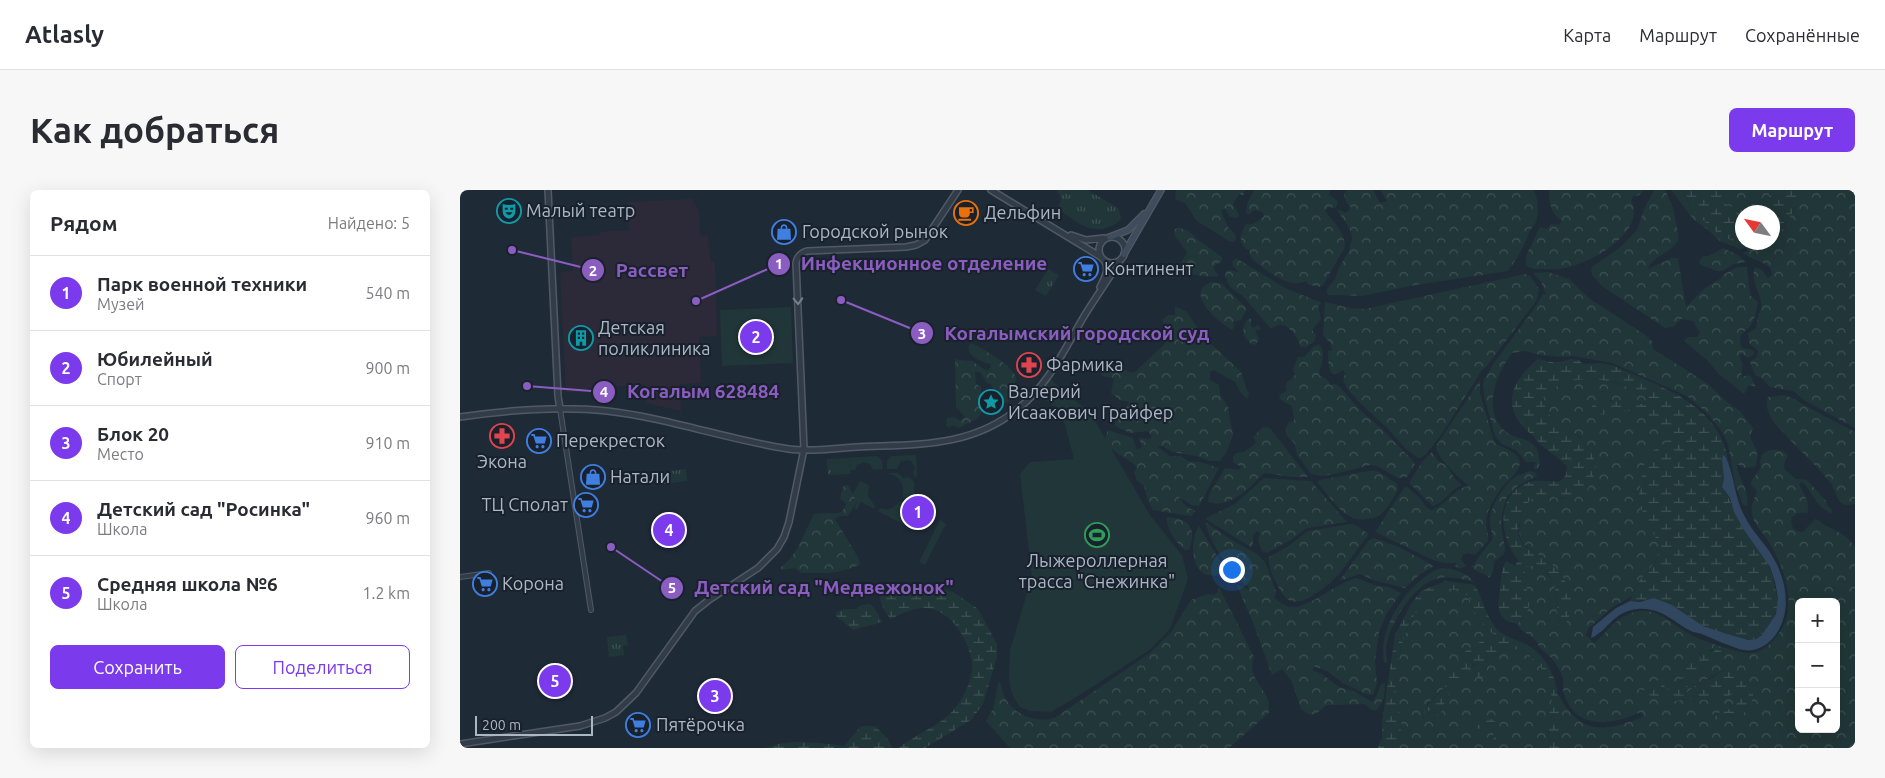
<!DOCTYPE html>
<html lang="ru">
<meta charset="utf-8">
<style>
body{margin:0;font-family:Ubuntu,sans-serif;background:#f7f7f7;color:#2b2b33}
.controls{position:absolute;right:15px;bottom:15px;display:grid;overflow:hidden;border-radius:8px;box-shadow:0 5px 20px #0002}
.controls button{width:45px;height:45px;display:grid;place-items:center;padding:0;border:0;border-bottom:1px solid #e1e1e2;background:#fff;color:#2b2b33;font:25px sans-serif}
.compass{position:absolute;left:1275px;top:15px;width:45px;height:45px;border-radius:50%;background:#fff;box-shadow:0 5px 20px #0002;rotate:303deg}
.scale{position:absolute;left:15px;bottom:12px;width:118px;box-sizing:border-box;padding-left:5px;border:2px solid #acb7c5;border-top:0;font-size:14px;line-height:18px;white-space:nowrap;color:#acb7c5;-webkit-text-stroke:4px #18212c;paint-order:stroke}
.you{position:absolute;left:771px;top:379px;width:18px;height:18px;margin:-12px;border:4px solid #fff;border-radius:50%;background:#1a73e8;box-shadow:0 0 0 8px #1a73e833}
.badge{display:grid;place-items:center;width:32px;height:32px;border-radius:50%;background:#7c3aed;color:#fff;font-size:16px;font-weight:700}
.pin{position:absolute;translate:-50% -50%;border:2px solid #fff;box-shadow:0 1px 5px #0006}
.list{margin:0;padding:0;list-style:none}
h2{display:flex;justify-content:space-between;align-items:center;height:65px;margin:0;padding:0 20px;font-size:21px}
h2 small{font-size:16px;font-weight:400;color:#7c7c81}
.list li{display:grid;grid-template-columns:32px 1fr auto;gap:15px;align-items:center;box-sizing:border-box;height:75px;padding:0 20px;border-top:1px solid #e1e1e2}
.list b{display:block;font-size:19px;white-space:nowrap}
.list p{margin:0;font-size:16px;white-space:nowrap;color:#7c7c81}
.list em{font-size:16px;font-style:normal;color:#7c7c81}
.actions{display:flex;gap:10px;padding:15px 20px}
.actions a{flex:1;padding:11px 0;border:1px solid #7c3aed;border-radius:8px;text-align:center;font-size:18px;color:#7c3aed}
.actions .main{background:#7c3aed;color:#fff}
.icon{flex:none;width:28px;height:28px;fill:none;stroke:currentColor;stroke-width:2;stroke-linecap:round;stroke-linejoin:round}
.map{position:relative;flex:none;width:1395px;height:558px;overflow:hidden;border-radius:8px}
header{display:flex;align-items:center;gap:30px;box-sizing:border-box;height:70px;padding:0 25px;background:#fff;border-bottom:1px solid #e1e1e2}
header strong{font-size:24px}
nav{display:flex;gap:28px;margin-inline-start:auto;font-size:18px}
.intro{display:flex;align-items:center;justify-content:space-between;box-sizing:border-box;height:120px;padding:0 30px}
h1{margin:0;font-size:35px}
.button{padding:12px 22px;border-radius:8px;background:#7c3aed;color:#fff;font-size:18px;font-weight:700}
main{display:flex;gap:30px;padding:0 30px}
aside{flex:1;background:#fff;border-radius:8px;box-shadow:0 5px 20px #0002}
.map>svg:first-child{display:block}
</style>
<header>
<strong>Atlasly</strong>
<nav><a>Карта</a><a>Маршрут</a><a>Сохранённые</a></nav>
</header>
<div class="intro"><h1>Как добраться</h1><a class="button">Маршрут</a></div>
<main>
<aside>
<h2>Рядом<small>Найдено: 5</small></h2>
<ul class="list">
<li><span class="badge">1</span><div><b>Парк военной техники</b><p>Музей</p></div><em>540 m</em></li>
<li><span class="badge">2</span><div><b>Юбилейный</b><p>Спорт</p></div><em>900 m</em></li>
<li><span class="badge">3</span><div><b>Блок 20</b><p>Место</p></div><em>910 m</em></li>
<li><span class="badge">4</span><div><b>Детский сад &quot;Росинка&quot;</b><p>Школа</p></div><em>960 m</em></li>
<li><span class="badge">5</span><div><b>Средняя школа №6</b><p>Школа</p></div><em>1.2 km</em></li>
</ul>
<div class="actions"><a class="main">Сохранить</a><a>Поделиться</a></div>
</aside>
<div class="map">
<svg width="1395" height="558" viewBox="0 0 1395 558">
<defs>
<pattern id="forest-crowns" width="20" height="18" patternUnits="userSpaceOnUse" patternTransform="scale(1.25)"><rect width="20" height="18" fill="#213638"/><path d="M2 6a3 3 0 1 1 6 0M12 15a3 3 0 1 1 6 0" fill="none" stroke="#3f5153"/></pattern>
<pattern id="wetland-marsh" width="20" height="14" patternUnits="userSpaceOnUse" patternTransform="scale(1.25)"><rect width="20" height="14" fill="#213638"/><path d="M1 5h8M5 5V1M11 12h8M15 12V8" fill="none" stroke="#3f5153"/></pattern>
<pattern id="park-tufts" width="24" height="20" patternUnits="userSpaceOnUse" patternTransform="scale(1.25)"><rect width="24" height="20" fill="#213638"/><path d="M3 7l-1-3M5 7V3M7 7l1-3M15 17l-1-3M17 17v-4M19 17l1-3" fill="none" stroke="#3f5153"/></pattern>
</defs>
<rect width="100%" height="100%" fill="#1f2a37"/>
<path fill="#2c2a39" d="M 232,9 L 239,21 L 240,44 L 243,46 L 248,45 L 251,72 L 255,72 L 257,146 L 239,147 L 241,193 L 220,194 L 221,221 L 186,213 L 185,195 L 127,198 L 126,202 L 106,202 L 100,82 L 113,81 L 111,47 L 140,45 L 140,42 L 169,40 L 168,12 Z"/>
<path fill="#213638" d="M 331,117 L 333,173 L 262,176 L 260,120 Z
M 589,188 L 631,224 L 690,325 L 722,365 L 728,389 L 710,439 L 691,459 L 615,508 L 591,522 L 569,521 L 559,516 L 552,504 L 549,490 L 550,460 L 572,387 L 560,284 L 570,272 L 614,269 L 601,221 L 577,204 Z
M 456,265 L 457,288 L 453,284 L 455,277 L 450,270 L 441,271 L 437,279 L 427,279 L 427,271 L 431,266 Z
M 418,266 L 422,271 L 423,279 L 413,280 L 410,274 L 404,272 L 397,275 L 395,280 L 391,280 L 390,272 L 367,273 L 367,269 Z
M 428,283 L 438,283 L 443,288 L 450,287 L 454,292 L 454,313 L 442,307 C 446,295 439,286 428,283 Z
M 400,291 L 409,295 L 408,306 L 415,316 L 414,319 L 401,312 L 397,320 L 394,318 L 397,312 L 393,304 Z
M 440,311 L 453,318 L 444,335 L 418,321 L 420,318 C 429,321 434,318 440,311 Z
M 480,330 L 486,334 L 465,375 L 459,372 Z"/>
<path fill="url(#forest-crowns)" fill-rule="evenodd" d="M 716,0 L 785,0 L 783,6 L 779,3 L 773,14 L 779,25 L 777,28 L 770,27 L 765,18 L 761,21 L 768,37 L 775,44 L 776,49 L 774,52 L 769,51 L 737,31 L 725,13 L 715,9 Z
M 794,0 L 870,0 L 869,4 L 878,12 L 876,18 L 869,17 L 865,21 C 873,31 888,46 884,59 L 863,95 L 859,97 L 849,95 L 846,91 C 829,100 804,79 791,68 L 789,60 C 777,55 780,43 786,34 C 794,36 798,31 804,26 L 803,22 L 795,20 L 789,24 L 786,24 L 787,14 Z
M 888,0 L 913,0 L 920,13 L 927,11 L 920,0 L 1073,0 C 1079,7 1079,26 1075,34 C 1073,38 1070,39 1069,43 C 1064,57 1057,69 1048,81 L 950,96 L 902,106 L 872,105 L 867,104 L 867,99 L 875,89 L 879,78 L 890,59 C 889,54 892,52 892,48 C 892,38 881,28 877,19 L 886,23 L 891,18 L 886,12 L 884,4 Z
M 1089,0 L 1184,0 L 1178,6 L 1173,6 L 1171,10 C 1188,43 1127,76 1099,79 C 1094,80 1089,79 1084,79 C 1077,79 1071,80 1066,75 L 1066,66 L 1080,37 L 1087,39 L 1091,34 L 1099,35 L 1102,31 C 1091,24 1089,13 1089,0 Z
M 1194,0 L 1205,0 L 1213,17 L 1219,48 C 1212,65 1194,63 1188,79 L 1212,68 L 1218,68 L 1226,117 L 1245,98 L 1261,88 L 1264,84 L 1278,77 L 1287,77 L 1290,105 L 1298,112 C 1297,119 1295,128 1292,133 C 1286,145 1276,139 1282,158 L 1293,160 L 1294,164 L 1288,168 L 1282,164 L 1279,165 L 1283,174 L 1281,187 L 1290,185 L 1296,197 L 1289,195 L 1284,204 L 1259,184 L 1247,170 L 1224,151 L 1228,147 L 1237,147 L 1240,143 L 1233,131 L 1221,129 L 1213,137 L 1205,138 L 1142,96 L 1132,85 L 1131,78 L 1163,55 L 1177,40 L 1184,19 Z
M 1211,0 L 1223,0 L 1228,12 L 1261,46 L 1292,56 L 1303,56 L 1312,52 L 1316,49 L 1338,14 L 1337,0 L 1395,0 L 1395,238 L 1347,212 L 1333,201 L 1310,197 L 1303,189 L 1295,185 L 1290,172 L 1297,167 L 1298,161 L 1289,153 L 1288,143 C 1299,137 1295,139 1298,128 C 1299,122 1303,118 1301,112 C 1299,98 1290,92 1295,77 L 1302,80 L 1308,88 L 1312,85 L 1311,79 C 1303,71 1292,70 1283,63 L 1287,61 L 1287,58 L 1280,59 L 1260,51 L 1247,39 L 1234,30 Z
M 1262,0 L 1311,0 L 1305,18 L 1299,22 L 1281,21 L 1267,15 Z
M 719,38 L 729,41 L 736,48 L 762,67 L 762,71 L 753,77 L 758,86 C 750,88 727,85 720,79 L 721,73 L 727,62 L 714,45 L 715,39 Z
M 1263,58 L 1278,65 L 1286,72 L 1274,74 L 1262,81 L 1257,81 L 1241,75 L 1239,72 L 1243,66 L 1248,66 Z
M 776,68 L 827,99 L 860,112 L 861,114 L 858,116 L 861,129 L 852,140 L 856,145 L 854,152 L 846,157 L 841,157 C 838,149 829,132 818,135 C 815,136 813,138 811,139 L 783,106 L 770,97 L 765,86 L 766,81 L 770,80 L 779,82 L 773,76 L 772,72 Z
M 1088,82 L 1109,89 L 1130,109 L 1184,144 L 1192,151 L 1193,159 L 1248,194 L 1267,212 L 1280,221 L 1293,238 L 1290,247 C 1296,258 1300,264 1295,277 L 1284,278 L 1277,274 C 1276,287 1291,300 1287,316 L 1283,315 L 1275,294 L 1268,254 L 1262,242 L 1248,224 L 1227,206 L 1152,173 L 1112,166 L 1101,167 L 1080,165 L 1065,161 L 1052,163 C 1037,183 1021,220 1045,241 C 1057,251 1077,247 1079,267 C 1080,272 1080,274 1078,279 L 1073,279 L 1076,272 L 1066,272 L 1056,260 L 1042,254 L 1035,246 L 1025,210 L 1023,195 L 1024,189 L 1034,173 L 1073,120 L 1083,104 L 1086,104 L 1081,92 L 1073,83 Z
M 1065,84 L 1070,86 L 1079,99 L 1077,110 L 1026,177 C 1019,181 1019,185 1015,192 C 998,215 983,249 961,268 L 958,268 L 946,259 L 928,239 L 900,213 L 886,197 L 883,189 L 885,184 L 883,180 C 866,194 869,169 868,161 L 872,160 L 871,154 L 863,145 L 865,112 L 890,118 L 905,119 Z
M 751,92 L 762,94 L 787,119 L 781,130 L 773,132 L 774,137 L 772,140 C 759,133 723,103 751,92 Z
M 715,116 L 727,122 L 742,145 L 781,182 C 784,190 785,197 789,204 L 787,209 L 780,202 L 775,192 L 754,180 L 750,182 L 750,190 L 759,195 L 760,204 L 768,217 L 773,245 L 767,261 L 760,271 L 750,271 L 736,266 L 712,262 L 703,256 L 697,256 L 710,266 L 721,266 L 728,271 L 740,272 L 759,278 L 739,316 L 731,315 L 720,307 L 719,308 L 726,316 L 735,321 L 732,326 L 729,326 L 693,320 L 688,311 L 684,296 L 677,291 L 674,282 L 677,277 C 665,265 653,266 645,248 L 648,240 L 673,248 L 677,260 L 682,257 L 679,248 L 690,249 L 692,246 L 688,241 L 670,243 L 655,236 L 655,228 L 664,222 L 669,212 L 660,210 L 651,203 L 654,188 L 642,186 L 640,180 L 642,178 L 647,179 L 649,177 L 644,173 L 646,170 L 669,182 L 673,183 L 678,179 L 709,150 L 713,141 L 711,138 L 703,133 L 703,129 L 708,125 L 715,125 Z
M 789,128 L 791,129 L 791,136 L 793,138 L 798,135 L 801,139 L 795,141 L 799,149 L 796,154 L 793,155 C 782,148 780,138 789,128 Z
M 512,153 C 524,160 551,174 556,187 C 557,191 552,196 551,201 L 553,205 L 548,212 L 540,215 C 537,210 533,199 531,194 L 527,193 L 520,182 L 515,182 L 516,194 L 521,197 C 521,206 521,215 530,219 L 530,222 L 526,223 L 523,220 L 517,229 L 499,238 L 493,235 L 489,238 L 486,235 L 487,228 L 494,227 L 500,231 L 505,227 L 496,217 L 495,168 L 499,170 L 512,171 L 527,181 L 531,177 L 530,174 C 520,171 507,167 509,155 Z
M 859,154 C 867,164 861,173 859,185 L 868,190 L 870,195 L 875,194 L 879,196 L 901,221 L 921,238 L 953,271 L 955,274 L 947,287 L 938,288 L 917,276 L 910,275 L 875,284 L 862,286 L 851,284 L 837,265 L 835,254 L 827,246 L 825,240 L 829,232 L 834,231 C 832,208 832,220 819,208 L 822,203 L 827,201 L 825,197 L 827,192 L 833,188 L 835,184 L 833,179 L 838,167 L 844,167 L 854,156 Z
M 1122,189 C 1145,189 1175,195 1192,212 C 1182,216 1160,213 1150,210 L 1142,225 C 1147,223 1153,220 1158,220 C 1176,219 1196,230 1210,240 L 1207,252 L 1178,311 L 1198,353 L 1198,367 L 1187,383 L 1177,393 L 1172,406 L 1151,418 L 1128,439 L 1126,445 L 1134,453 C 1146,444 1154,429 1169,424 C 1197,413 1212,436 1233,446 C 1245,452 1276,462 1288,463 C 1300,464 1309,456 1316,447 C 1340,420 1325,379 1309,352 C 1303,342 1293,335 1292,323 C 1290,315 1295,309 1297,301 L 1291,295 C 1291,287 1298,285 1300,278 C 1301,274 1299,269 1302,265 C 1307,258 1321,258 1328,265 L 1324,274 L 1325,280 L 1336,289 L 1347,290 L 1367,312 L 1367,315 L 1372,320 L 1372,323 C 1356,319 1353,301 1342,292 L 1339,294 C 1343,303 1351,314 1347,323 L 1338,323 L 1332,327 C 1330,336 1333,342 1343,342 L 1355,329 C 1360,330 1360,332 1365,335 C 1379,343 1385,343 1395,357 L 1395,558 L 1102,558 L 1100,555 L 1097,504 C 1102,508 1103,515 1108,520 C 1129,547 1156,537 1183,527 L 1181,522 C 1153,535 1116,541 1104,504 C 1102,499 1104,494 1103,488 C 1101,482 1097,476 1094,471 C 1090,466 1085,463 1080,458 C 1079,457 1077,452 1076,451 C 1070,444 1061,443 1057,434 C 1081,413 1060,400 1066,376 C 1100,373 1096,414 1099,438 L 1104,389 C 1098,382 1093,375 1085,369 C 1078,364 1069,360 1063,353 C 1054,342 1062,309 1077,306 C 1085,304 1097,308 1105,309 L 1121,247 C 1103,237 1085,229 1083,207 C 1093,195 1107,191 1122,189 ZM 1339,412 L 1376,412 L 1376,539 L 1339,539 ZM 1247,460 L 1263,461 L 1243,479 L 1229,488 L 1225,495 L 1227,496 L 1218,504 L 1223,506 L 1231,499 L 1264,479 L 1278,483 L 1287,521 L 1248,526 C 1262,522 1276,520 1282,505 L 1275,503 L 1265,508 L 1241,510 L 1228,509 L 1213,511 L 1202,506 L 1191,506 L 1179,500 L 1190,502 L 1195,500 L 1189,493 L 1197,491 L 1209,500 L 1215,499 L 1222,489 L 1230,467 L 1233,472 L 1241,469 L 1239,462 Z
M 1020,190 L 1020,203 L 1034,252 C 1041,259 1054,259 1059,269 C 1064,280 1045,292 1040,300 C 1034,309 1026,321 1026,332 C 1026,339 1029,345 1028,351 L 1015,365 L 1007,363 L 1003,364 L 1001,369 L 1006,376 L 1000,379 L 995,376 L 997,373 L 984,373 L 973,370 L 915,342 L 944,298 L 947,297 L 961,309 L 966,317 L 971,320 C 988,315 992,298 1009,296 C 1001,290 975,266 976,256 Z
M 1323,205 C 1334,207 1338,212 1348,217 C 1363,226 1379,233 1395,242 L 1395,314 C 1390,315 1384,316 1380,312 C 1375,306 1375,297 1369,291 C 1352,270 1330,252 1313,231 C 1308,223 1305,216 1308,207 Z
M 803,237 L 810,238 L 848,287 L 831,287 L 806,283 C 799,285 794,294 788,299 C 779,307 760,319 748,311 L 749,305 L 765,278 L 780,280 L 781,277 L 773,272 L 773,267 L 776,263 L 784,262 C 788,258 793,257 796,252 L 793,247 Z
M 972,262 L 978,271 L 986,275 L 996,290 L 1002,295 C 990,300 985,312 973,316 L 949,293 L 962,272 Z
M 914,280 L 919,282 L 937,294 L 938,300 C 933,308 929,317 922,323 C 919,327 913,328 908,329 C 884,334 871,307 857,292 L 860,290 Z
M 1070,281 L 1076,283 L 1077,286 L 1058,296 L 1047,307 L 1043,319 L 1041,333 L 1045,359 L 1044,364 L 1035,371 L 1032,384 L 1029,388 C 1024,382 1016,383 1011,376 L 1014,375 L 1017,369 L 1032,350 C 1033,343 1029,335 1030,327 C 1032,314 1045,294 1055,287 C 1060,284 1065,283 1070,281 Z
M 804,288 L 851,291 L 887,332 L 847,338 L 832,349 L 807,363 L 802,361 L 798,349 L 800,343 L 797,341 L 793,345 L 793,355 L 791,357 L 747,330 L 746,328 L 775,314 Z
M 385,295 L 388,295 L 397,312 L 388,326 L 380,326 L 375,329 L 399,369 L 400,375 L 382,381 L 367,383 L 341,383 L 335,378 L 321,380 L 320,378 L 330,369 L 338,357 L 354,324 C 358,324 362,323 366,323 C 376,323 382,326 386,314 L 380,308 L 383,297 Z
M 707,327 C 730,329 737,338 729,360 L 725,360 C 716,353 706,339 707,327 Z
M 745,332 L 775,352 L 797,364 L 805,372 L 815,399 L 816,403 L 814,408 C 819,411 824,416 831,417 C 848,419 877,392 897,388 L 914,395 L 929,397 L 941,403 L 927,423 L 919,442 L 915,471 L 917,493 L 913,505 L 908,505 L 883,493 L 867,481 L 853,476 L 852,480 L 862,484 L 879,497 L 894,501 L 912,512 L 916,507 L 921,494 L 925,493 L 924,508 L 917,520 L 912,520 L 904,514 L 867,515 L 857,523 L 850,525 L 841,519 L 832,492 L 822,479 L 812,485 L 792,430 L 777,396 L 778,395 L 789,400 L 788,396 C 772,388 749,350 745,332 Z
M 890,334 L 894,334 L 909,344 C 889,369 881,389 852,406 C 839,414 828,415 820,400 C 816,391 807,378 809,367 L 827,357 L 848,341 Z
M 739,336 L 763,376 L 764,380 L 761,384 C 731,394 728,354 739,336 Z
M 914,348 L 939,357 L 974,376 L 959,385 L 945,398 L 913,390 L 900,384 L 879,391 L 909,350 Z
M 980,378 C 992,378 1006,382 1014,392 C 1001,389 989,385 976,389 C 953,395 929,435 926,458 C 925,463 928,468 927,473 L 924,472 C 917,437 949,391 980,378 Z
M 759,397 L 794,467 C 787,484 800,493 807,507 C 809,511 809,518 809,523 L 769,558 L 550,558 L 526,531 L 533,519 L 538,494 L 540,492 C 542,498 543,505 547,511 C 555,525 581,535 596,527 L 690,463 L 711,442 L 731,410 L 748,404 L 754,405 L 758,402 L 758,398 Z
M 994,399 C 1010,403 1009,410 1015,422 C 1019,432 1028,441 1036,446 L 992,479 L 989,489 L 983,499 L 967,514 L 964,523 L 982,517 C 989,502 1003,480 1019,473 L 1017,478 L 1023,487 C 1022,462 1043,460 1063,459 C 1068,466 1075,469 1080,475 C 1086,483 1091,498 1092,508 C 1094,525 1083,539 1092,558 L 1038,558 L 1038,537 L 1034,530 L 1019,538 L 1033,538 L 1034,547 L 1030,558 L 937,558 C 940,548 943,535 940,524 C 939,518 935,513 934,506 C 934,500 936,493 937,487 C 940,451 951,404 994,399 Z"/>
<path fill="url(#wetland-marsh)" d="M 1223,0 L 1262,0 L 1267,15 L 1288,22 L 1282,22 L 1282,52 L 1312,53 L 1302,56 L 1284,55 L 1261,46 L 1233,21 Z
M 1311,0 L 1337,0 L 1338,14 L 1313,52 L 1312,22 L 1299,22 L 1305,18 Z
M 1078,169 L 1096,173 L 1111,169 L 1118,170 L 1123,174 L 1141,173 L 1152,175 C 1200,197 1261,213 1269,274 L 1265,266 L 1262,270 L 1265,281 L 1262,297 C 1271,308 1272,319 1279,331 C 1287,348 1303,362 1310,379 C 1314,387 1314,396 1317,405 C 1320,415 1316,425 1310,433 C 1306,440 1302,447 1294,449 C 1282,452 1246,439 1236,432 C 1228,426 1220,418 1211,415 C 1197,410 1183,410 1170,411 L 1177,393 L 1187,383 L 1198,367 L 1198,353 L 1178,312 L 1183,278 L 1189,263 L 1207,252 L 1210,241 C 1196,230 1176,219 1158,220 C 1153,220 1147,223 1142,225 L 1131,220 L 1133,213 C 1138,212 1145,210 1150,211 C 1162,211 1181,217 1192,212 C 1168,188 1107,178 1083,207 C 1086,244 1135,238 1135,276 C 1135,295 1123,310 1102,308 C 1095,308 1083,304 1076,307 C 1069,309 1064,317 1062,324 C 1060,330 1057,340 1059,346 C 1062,358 1076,363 1085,369 C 1101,380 1114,400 1111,420 C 1109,429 1107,434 1099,438 C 1097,415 1100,373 1066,376 C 1060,402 1082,411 1057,434 C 1036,430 1037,417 1040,399 C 1041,389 1041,380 1046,371 L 1055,376 L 1058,370 C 1039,347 1035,304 1069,292 C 1079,288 1090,293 1100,291 L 1106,285 L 1107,277 C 1101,269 1093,265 1086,259 C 1080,255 1077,250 1073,246 C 1058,233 1047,219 1054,199 C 1059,187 1068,177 1078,169 Z
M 986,391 L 1015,395 C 1023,409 1025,425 1037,439 C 1046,448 1060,450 1071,457 C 1104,481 1098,518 1100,555 L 1102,558 L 1092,558 L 1090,555 L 1088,531 L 1092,509 L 1090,500 L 1080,475 L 1069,467 L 1063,459 C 1043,460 1022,462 1023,487 L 1021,488 L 1014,485 L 1019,473 L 1013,475 L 986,509 L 981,523 L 977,525 L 975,519 L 963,523 C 968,512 975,508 983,499 C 988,492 989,485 993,478 C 1003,459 1017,452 1036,446 C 1027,440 1021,434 1016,424 C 1011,416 1012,407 1002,402 C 994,397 985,401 977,405 C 946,420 940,456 937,487 C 936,493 934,500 934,506 C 935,513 939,518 940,524 C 943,534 940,548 937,558 L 918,558 L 922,547 L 922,532 L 935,445 L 951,414 L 961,401 Z
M 456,398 L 483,399 L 493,402 L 518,419 L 537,454 L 537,467 L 523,514 L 511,530 L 465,558 L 439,558 C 462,539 488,535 503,506 C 508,498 513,483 512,473 C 509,450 490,417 463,418 C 452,418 441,424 431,429 C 425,424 419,410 419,403 Z
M 410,414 L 415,419 L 422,432 L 393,440 L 376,426 L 376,422 L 385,419 L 397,419 L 401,415 Z
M 1239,456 L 1252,462 L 1260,458 L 1263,461 L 1243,479 L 1229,488 L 1225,495 L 1228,496 L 1219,504 L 1224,505 L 1244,489 L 1250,489 L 1264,479 C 1271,480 1281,482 1287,487 C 1289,489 1291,494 1292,497 C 1299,522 1267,538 1247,526 C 1262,522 1276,520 1282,505 L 1275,503 L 1265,508 L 1241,510 L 1228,509 L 1212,511 L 1202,506 L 1191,506 L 1178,499 L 1190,501 L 1194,500 L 1188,492 L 1197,491 L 1200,487 L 1205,497 L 1209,500 L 1215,499 L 1222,489 L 1230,466 L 1233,472 L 1241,469 Z
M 1026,528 L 1034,530 L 1038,537 L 1038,558 L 1030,558 L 1034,547 L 1032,538 L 1011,539 L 1018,529 Z
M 401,536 L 415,536 L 426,547 L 433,558 L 305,558 C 331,548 357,553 384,556 Z"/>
<path fill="url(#park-tufts)" d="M 597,0 L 628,0 L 658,18 L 661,28 C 658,33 654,35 649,37 C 629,45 615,30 599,20 L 598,18 L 601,9 Z
M 588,79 L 599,85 L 586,106 L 575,100 Z
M 390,272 L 391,284 L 368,285 L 367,273 Z
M 226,279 L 227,291 L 204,294 L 203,282 Z
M 166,445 L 168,455 L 163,456 L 164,465 L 149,467 L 147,447 Z"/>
<path fill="#31465f" d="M 1263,265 L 1265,266 C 1275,285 1274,308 1285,327 C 1290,337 1297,345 1304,354 C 1325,380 1336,421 1313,448 C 1304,458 1292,463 1279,459 C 1267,455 1256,450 1244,445 C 1241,443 1237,443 1233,442 C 1213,433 1203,417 1178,419 C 1153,421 1149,440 1131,448 L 1133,437 L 1156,418 L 1170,411 L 1180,412 L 1194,408 L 1212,415 L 1243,436 L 1264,443 L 1288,450 L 1296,449 L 1302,445 L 1316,424 L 1318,408 L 1315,392 L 1310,377 L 1284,340 L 1274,322 L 1270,308 L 1262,297 L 1264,288 L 1262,270 Z"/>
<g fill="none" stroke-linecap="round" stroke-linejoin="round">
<defs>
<path id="minor" d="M 100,219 L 131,420
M 0,387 L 29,383"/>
<path id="tertiary" d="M 88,0 L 98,206 L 100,219
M 531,0 L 641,67
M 611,45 L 626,50 L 644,48
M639 60a13 13 0 1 1 26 0a13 13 0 1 1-26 0Z
M 640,97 C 645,87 650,80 644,70
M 0,227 C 48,220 99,216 147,221 C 209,228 268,250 329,259 C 351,262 375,258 397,257 C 456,254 511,258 559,218 C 590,193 606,156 626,123 C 638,104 650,87 661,69
M 0,554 L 120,536 L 145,528 L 156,522 L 176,503 L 235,421 L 249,410 L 298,378 L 317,359 L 324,347 L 329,332 L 344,259 L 336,73 C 337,66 341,63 347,61 L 446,57 L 456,55 L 465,50 L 498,0"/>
<path id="secondary" d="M 650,47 L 668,40 L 684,24
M 664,64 L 701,0"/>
</defs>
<use href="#minor" stroke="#505a66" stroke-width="6"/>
<use href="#tertiary" stroke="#505a66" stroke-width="8"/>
<use href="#secondary" stroke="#505a66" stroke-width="8"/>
<use href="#minor" stroke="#323c48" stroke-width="4"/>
<use href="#tertiary" stroke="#323c48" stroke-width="5"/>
<use href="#secondary" stroke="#404b5b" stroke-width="5.5"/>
</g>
<defs><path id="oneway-chevron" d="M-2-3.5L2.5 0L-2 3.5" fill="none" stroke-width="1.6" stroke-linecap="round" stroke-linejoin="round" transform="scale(1.25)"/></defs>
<use stroke="#75808d" href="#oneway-chevron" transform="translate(338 111) rotate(88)"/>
<defs>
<symbol id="theatre-ring" viewBox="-11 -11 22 22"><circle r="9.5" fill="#18212c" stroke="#0f9aa8" stroke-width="1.5"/><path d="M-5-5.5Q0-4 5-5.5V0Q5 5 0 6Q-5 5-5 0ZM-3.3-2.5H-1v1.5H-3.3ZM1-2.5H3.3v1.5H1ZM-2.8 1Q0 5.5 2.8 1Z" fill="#0f9aa8"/></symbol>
<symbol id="cafe-ring" viewBox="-11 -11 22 22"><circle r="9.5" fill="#18212c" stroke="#e8710a" stroke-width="1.5"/><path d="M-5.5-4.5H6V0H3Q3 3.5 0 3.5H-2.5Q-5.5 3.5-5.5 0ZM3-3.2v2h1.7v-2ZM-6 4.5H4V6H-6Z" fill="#e8710a"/></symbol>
<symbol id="shop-ring" viewBox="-11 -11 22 22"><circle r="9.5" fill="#18212c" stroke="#3f7fe0" stroke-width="1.5"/><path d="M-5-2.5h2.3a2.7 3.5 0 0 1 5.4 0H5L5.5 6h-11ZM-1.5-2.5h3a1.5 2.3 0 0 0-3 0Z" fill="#3f7fe0"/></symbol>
<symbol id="supermarket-ring" viewBox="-11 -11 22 22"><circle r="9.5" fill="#18212c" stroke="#3f7fe0" stroke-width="1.5"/><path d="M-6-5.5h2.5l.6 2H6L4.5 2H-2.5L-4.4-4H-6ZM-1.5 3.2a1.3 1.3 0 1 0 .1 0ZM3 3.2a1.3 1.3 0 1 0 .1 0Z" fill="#3f7fe0"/></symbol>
<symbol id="building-ring" viewBox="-11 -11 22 22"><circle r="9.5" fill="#18212c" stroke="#0f9aa8" stroke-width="1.5"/><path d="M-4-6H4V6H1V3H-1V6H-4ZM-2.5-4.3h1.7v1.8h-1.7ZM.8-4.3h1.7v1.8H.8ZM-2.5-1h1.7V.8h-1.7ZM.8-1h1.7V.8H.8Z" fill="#0f9aa8"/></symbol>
<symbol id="pharmacy-ring" viewBox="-11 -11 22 22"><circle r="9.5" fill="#18212c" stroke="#e0444e" stroke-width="1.5"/><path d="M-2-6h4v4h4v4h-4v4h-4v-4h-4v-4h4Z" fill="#e0444e"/></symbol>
<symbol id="sight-ring" viewBox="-11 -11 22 22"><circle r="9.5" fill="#18212c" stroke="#0f9aa8" stroke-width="1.5"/><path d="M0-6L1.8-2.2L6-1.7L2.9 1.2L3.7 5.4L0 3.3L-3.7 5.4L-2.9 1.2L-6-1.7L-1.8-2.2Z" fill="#0f9aa8"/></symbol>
<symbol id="stadium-ring" viewBox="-11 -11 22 22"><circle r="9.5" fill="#18212c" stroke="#2e9e5b" stroke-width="1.5"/><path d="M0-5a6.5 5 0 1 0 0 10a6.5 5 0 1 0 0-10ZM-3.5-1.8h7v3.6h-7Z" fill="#2e9e5b"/></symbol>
</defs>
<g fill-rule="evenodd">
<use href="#theatre-ring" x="35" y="7" width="28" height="28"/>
<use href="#cafe-ring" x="492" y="9" width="28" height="28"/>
<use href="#shop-ring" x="310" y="28" width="28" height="28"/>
<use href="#supermarket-ring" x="612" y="65" width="28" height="28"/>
<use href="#building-ring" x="107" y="134" width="28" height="28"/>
<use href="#pharmacy-ring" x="555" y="161" width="28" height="28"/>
<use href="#sight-ring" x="517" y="198" width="28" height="28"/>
<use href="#pharmacy-ring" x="28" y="232" width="28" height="28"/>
<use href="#supermarket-ring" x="65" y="237" width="28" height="28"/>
<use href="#shop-ring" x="119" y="273" width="28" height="28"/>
<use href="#supermarket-ring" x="112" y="301" width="28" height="28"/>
<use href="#stadium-ring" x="623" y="331" width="28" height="28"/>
<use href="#supermarket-ring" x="11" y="380" width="28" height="28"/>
<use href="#supermarket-ring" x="164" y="521" width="28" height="28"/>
</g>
<g text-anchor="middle" stroke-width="4" stroke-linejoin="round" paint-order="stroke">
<g font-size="18" fill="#acb7c5" stroke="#18212c" text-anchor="start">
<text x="66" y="27">Малый театр</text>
<text x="524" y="29">Дельфин</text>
<text x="342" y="48">Городской рынок</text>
<text x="644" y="85">Континент</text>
<text x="138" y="144">Детская<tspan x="138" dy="21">поликлиника</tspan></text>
<text x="586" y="181">Фармика</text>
<text x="548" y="208">Валерий<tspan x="548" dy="21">Исаакович Грайфер</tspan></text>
<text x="96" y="257">Перекресток</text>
<text x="42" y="278" text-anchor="middle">Экона</text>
<text x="150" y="293">Натали</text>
<text x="108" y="321" text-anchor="end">ТЦ Сполат</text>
<text x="637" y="377" text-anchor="middle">Лыжероллерная<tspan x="637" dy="21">трасса "Снежинка"</tspan></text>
<text x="42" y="400">Корона</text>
<text x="196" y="541">Пятёрочка</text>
</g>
</g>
<path fill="none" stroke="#8c5dc1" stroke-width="2" d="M236 111L319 74M52 60L133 80M381 110L462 143M67 196L144 202M151 357L212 398"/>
<g fill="#8c5dc1" stroke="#18212c" stroke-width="2">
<circle cx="236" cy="111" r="5"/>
<circle cx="52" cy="60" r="5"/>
<circle cx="381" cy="110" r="5"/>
<circle cx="67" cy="196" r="5"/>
<circle cx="151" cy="357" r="5"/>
<circle cx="319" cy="74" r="12"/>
<circle cx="133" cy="80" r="12"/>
<circle cx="462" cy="143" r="12"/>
<circle cx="144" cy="202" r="12"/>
<circle cx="212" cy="398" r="12"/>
</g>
<g font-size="15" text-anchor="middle" font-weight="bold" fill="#fff">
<text x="319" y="79">1</text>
<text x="133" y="86">2</text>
<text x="462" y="149">3</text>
<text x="144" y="207">4</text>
<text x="212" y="403">5</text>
</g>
<g font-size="19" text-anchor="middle" font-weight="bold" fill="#8c5dc1" stroke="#18212c" stroke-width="4" stroke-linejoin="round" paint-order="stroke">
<text x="464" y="80">Инфекционное отделение</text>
<text x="192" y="87">Рассвет</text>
<text x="617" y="150">Когалымский городской суд</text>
<text x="243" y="208">Когалым 628484</text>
<text x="364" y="404">Детский сад "Медвежонок"</text>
</g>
</svg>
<div class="controls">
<button>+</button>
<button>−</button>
<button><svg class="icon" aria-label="locate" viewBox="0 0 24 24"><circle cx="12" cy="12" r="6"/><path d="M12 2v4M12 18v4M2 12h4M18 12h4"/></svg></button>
</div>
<svg class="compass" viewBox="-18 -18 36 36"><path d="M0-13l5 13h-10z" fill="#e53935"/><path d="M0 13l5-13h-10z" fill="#7c7c81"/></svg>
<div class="scale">200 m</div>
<div class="you"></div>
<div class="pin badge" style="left:458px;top:322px">1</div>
<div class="pin badge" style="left:296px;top:147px">2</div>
<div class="pin badge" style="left:255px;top:506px">3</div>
<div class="pin badge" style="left:209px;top:340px">4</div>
<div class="pin badge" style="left:95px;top:491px">5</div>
</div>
</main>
